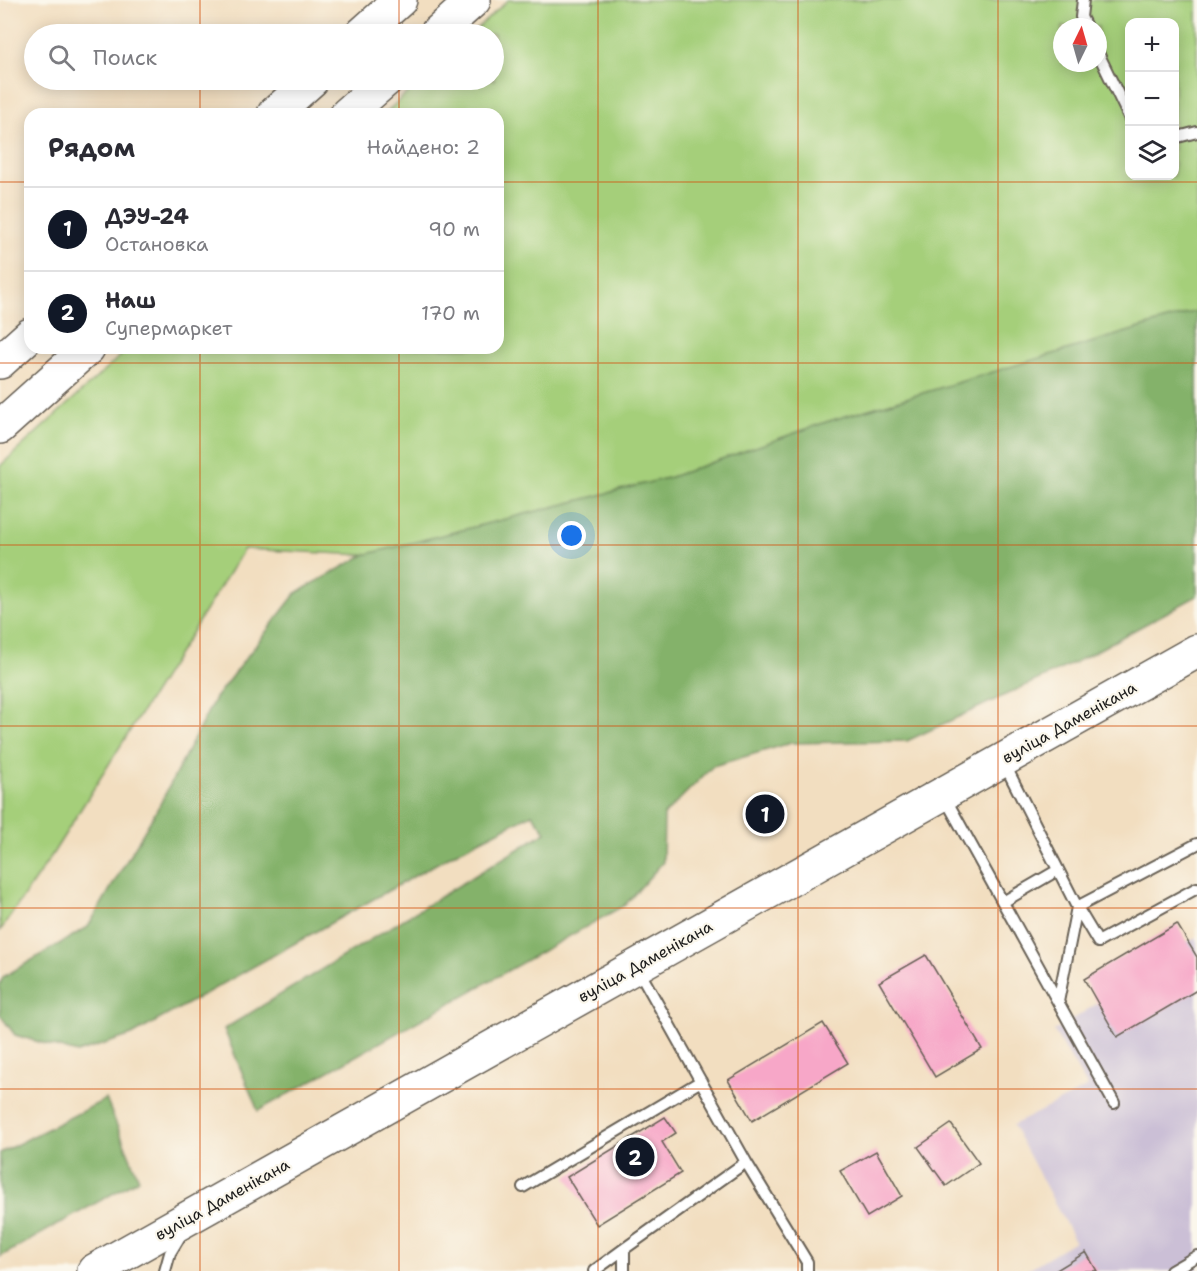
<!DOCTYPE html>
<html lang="ru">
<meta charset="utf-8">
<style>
body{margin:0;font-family:"Shantell Sans",sans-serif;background:#f7f7f7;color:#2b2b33}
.controls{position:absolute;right:18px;top:18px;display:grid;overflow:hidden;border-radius:12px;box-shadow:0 3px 15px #0003}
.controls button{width:54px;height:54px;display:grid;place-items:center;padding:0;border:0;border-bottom:2px solid #e1e1e2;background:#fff;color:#2b2b33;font:30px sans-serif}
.compass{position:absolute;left:1053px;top:18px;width:54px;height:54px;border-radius:50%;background:#fff;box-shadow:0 3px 15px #0003;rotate:5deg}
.you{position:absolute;left:572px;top:536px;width:21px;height:21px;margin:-15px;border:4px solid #fff;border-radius:50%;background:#1a73e8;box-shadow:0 0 0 9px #1a73e833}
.badge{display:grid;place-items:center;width:39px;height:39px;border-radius:50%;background:#111827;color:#fff;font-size:20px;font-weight:700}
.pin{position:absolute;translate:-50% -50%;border:3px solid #fff;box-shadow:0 2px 6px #0006}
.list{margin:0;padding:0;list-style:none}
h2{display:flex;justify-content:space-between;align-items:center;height:78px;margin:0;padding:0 24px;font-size:26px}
h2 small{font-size:20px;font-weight:400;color:#7c7c81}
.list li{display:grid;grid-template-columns:39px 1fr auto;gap:18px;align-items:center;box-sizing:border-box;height:84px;padding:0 24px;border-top:2px solid #e1e1e2}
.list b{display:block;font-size:22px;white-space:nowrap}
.list p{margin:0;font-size:20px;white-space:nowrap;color:#7c7c81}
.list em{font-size:20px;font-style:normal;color:#7c7c81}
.icon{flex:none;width:33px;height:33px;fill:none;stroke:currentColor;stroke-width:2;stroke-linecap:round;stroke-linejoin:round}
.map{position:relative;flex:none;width:1197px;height:1271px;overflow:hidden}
.search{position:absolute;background:#fff;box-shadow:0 3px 15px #0003;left:24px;top:24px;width:480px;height:66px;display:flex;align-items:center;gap:15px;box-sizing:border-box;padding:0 21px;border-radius:33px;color:#7c7c81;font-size:22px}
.panel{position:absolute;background:#fff;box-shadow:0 3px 15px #0003;left:24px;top:108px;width:480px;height:246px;border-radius:18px}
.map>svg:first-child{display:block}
</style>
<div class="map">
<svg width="1197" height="1271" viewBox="0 0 1197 1271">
<rect width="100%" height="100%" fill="#fbf7ec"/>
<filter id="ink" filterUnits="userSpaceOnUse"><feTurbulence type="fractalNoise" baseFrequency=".0167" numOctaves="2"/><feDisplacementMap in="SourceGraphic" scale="12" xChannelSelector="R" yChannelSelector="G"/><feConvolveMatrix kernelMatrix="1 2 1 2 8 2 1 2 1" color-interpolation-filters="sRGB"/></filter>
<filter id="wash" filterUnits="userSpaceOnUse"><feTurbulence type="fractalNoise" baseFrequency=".008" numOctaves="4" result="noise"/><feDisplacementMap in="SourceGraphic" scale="24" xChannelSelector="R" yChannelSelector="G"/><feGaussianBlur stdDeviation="1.35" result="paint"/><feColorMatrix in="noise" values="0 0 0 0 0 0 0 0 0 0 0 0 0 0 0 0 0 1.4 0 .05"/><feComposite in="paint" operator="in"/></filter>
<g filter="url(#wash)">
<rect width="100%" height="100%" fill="#f2dec0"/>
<path fill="#cbbfd6" d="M 1177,924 L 1187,942 L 1197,938 L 1197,1271 L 1025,1271 L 1075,1241 L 1013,1125 L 1088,1087 L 1054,1031 L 1098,1003 L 1084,979 Z"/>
<path fill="#a5cf7a" stroke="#60764b" stroke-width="1.5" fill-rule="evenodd" d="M 508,0 L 1197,0 L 1197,311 L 826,422 L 671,477 L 364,555 L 244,549 L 52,855 L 0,931 L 0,466 L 129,348 L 498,348 L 498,114 L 384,114 L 422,80 L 494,80 L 494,34 L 471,34 ZM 1130,22 L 1174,22 L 1174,176 L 1130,176 ZM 1062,27 L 1098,27 L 1098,63 L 1062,63 Z"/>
<path fill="#84b26a" stroke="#506743" stroke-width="1.5" d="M 1197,311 L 1197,596 L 1076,662 L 907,741 L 791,743 L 713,766 L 664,815 L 663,862 L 625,905 L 258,1111 L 224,1029 L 546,832 L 532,814 L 459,851 L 132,1035 L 77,1053 L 15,1035 L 0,1015 L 0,985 L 3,977 L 88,927 L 159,806 L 215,698 L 296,593 L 364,555 L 671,477 L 826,422 Z
M 106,1099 L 139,1179 L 0,1257 L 0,1153 Z"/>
<g id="blocks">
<path fill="#f7a7c8" d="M 1177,924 L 1197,957 L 1197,990 L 1117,1037 L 1084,979 Z
M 926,955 L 982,1049 L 935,1077 L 879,982 Z
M 823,1023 L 848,1063 L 752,1121 L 728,1080 Z
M 665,1117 L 676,1133 L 662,1142 L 681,1173 L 597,1225 L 567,1177 Z
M 951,1124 L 979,1163 L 946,1186 L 918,1147 Z
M 876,1151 L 902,1196 L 867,1217 L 840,1171 Z
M 1086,1252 L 1097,1271 L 1055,1271 Z"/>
</g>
</g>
<g filter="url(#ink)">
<use href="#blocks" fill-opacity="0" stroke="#676055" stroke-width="1.5"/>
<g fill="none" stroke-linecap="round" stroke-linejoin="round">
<defs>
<path id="lane" d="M 1083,0 L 1081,17 L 1086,27
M 1098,53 L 1130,119
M 1174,138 L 1197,132
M 1004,763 L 1077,907 L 1098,942 L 1197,888
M 944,796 L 1114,1103
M 1003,902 L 1058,870
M 1077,907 L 1197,844
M 1058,1002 L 1077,907
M 746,1162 L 807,1262 L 807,1271
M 523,1187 L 701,1081
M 165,1271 L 170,1253 L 182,1233
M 594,1271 L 624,1249
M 624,1271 L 624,1249 L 746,1162 L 638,969
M 1171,1271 L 1197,1256"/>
<path id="primary" d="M 94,1271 L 1197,651"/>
<path id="highway" d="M 362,34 L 400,0
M 436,34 L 474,0
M 274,114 L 312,80
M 347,114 L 386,80
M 0,362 L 30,335
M 0,427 L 88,348"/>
</defs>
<use href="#lane" stroke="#676055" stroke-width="14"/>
<use href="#primary" stroke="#676055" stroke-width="36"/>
<use href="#highway" stroke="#676055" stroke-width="36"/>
<use href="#lane" stroke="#fff" stroke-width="10"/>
<use href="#primary" stroke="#fff" stroke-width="33"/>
<use href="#highway" stroke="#fff" stroke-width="33"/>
</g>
</g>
<path fill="none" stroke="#d4530e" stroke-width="1.5" stroke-opacity="0.55" d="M 200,0 L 200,34M 399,0 L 399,34M 598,0 L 598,1271M 798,0 L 798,1271M 998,0 L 998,1271M 200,80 L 200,114M 399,80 L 399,114M 0,182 L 30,182M 498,182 L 1197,182M 200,348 L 200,1271M 399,348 L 399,1271M 0,363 L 1197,363M 0,545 L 1197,545M 0,726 L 1197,726M 0,908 L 1197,908M 0,1089 L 1197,1089"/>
<g text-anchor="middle" stroke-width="4.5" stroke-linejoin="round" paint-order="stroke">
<g font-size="16" fill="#1c1c1c" stroke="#fbf7ec">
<text transform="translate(1069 722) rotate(-29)" y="6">вуліца Даменікана</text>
<text transform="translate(645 961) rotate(-29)" y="6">вуліца Даменікана</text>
<text transform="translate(222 1199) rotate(-29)" y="6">вуліца Даменікана</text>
</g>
</g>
</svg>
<div class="controls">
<button>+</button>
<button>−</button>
<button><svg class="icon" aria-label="layers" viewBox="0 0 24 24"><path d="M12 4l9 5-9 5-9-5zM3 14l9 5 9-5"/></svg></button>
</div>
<svg class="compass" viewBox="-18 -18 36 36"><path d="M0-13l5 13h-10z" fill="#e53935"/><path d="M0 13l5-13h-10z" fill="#7c7c81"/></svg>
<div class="you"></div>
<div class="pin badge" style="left:765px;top:814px">1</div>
<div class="pin badge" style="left:635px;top:1157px">2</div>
<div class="search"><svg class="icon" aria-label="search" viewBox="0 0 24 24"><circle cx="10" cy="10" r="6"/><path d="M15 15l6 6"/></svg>Поиск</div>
<section class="panel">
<h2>Рядом<small>Найдено: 2</small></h2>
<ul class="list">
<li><span class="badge">1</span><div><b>ДЭУ-24</b><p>Остановка</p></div><em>90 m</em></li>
<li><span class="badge">2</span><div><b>Наш</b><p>Супермаркет</p></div><em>170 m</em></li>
</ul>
</section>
</div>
